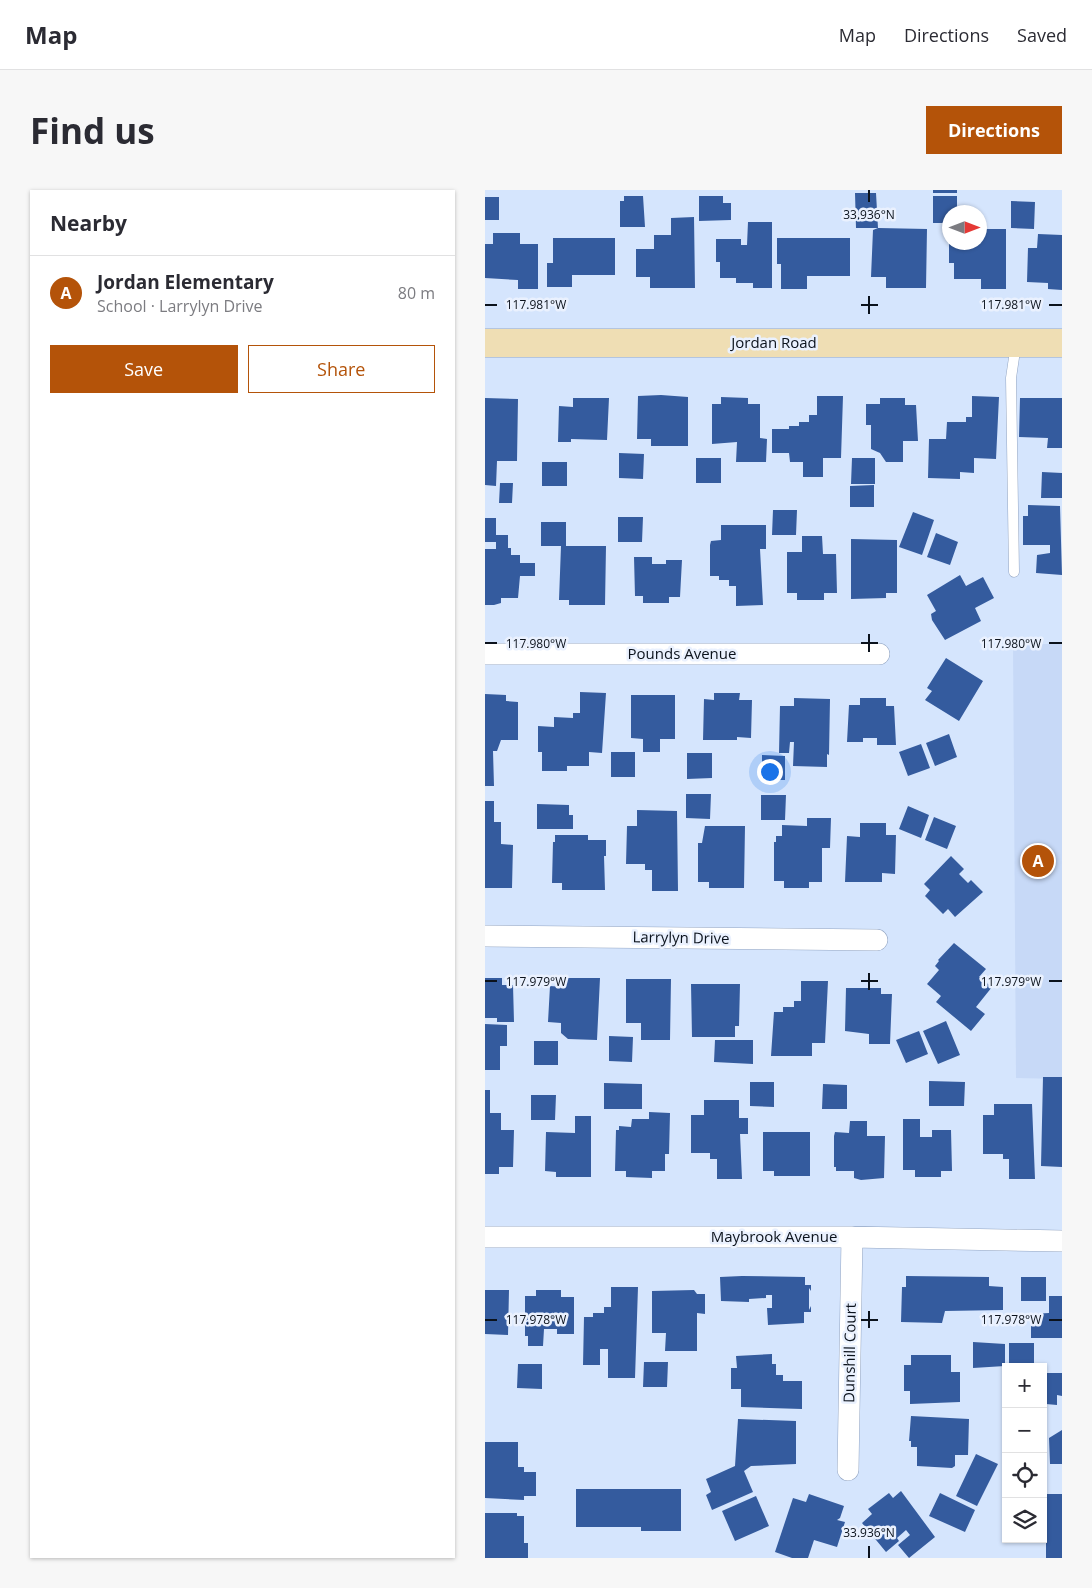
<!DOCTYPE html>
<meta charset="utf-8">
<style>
body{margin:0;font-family:"Open Sans",sans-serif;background:#f7f7f7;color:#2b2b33}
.controls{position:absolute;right:15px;bottom:15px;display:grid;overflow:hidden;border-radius:0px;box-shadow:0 1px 4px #0004}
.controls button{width:45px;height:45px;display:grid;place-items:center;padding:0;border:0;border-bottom:1px solid #e1e1e2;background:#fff;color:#2b2b33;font:25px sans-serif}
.compass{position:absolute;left:457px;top:15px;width:45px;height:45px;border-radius:50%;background:#fff;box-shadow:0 1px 4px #0004;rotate:90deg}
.you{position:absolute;left:284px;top:581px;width:18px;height:18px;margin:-12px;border:4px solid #fff;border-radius:50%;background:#1a73e8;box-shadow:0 0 0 8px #1a73e833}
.badge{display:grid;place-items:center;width:32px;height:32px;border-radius:50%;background:#b45309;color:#fff;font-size:16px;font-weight:700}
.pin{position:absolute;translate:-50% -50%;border:2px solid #fff;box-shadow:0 1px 5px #0006}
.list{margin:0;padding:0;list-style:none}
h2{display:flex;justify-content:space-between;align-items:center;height:65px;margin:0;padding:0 20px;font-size:21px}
h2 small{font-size:16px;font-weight:400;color:#7c7c81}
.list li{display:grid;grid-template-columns:32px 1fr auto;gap:15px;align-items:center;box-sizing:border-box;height:75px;padding:0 20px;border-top:1px solid #e1e1e2}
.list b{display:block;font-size:19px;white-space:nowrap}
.list p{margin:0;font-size:16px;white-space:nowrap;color:#7c7c81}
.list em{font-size:16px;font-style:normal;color:#7c7c81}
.actions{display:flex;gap:10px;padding:15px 20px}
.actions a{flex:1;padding:11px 0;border:1px solid #b45309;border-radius:0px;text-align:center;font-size:18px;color:#b45309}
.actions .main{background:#b45309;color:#fff}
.icon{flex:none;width:28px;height:28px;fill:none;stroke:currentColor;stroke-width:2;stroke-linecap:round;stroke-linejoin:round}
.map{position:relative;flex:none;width:577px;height:1368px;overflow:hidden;border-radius:0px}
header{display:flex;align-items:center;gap:30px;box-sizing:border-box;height:70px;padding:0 25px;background:#fff;border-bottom:1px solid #e1e1e2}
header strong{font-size:24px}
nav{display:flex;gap:28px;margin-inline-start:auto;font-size:18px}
.intro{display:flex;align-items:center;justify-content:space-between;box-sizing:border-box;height:120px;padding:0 30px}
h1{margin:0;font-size:35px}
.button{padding:12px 22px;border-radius:0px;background:#b45309;color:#fff;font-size:18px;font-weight:700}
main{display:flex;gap:30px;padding:0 30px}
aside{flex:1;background:#fff;border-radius:0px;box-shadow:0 1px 4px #0004}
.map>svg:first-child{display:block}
</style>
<header>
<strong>Map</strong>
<nav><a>Map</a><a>Directions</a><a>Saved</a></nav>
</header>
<div class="intro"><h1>Find us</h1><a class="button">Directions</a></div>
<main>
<aside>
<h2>Nearby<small></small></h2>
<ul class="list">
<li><span class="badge">A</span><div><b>Jordan Elementary</b><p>School · Larrylyn Drive</p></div><em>80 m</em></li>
</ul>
<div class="actions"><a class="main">Save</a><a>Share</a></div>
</aside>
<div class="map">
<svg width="577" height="1368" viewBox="0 0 577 1368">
<rect width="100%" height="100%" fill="#d5e5fd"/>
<path fill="#c7d9f7" d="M 528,454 L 577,454 L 577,889 L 531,888 Z"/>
<path fill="#345b9e" d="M 448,0 L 472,0 L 472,3 L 448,3 Z
M 370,3 L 391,3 L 393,38 L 371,38 Z
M 139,6 L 158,6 L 160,37 L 135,37 L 135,11 L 139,11 Z
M 214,6 L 238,6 L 238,13 L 246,13 L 246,30 L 214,31 Z
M 448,6 L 472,6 L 472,22 L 464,22 L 464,33 L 448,33 Z
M 0,7 L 14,7 L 14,30 L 0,30 Z
M 526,11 L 550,12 L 549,39 L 526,38 Z
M 209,27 L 210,98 L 165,98 L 165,87 L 151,87 L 151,59 L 169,59 L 169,45 L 186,45 L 186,28 Z
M 263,32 L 287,32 L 287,98 L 268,98 L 268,93 L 251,93 L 251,88 L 235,88 L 235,72 L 231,72 L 231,49 L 256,49 L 256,55 L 262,55 Z
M 393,38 L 442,39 L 441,98 L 401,98 L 401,87 L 386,87 L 388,40 Z
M 494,39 L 521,39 L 521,99 L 496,99 L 496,89 L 469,89 L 469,73 L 464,73 L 464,54 L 494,52 Z
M 8,43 L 35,43 L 35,54 L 53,54 L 53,99 L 33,99 L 33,90 L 0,88 L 0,54 L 8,54 Z
M 553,44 L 577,45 L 577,100 L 563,99 L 563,93 L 542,92 L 543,58 L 552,58 Z
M 68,48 L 130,48 L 130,85 L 87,85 L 87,97 L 62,97 L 62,73 L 68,73 Z
M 292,48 L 365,48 L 365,86 L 322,86 L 322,99 L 296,99 L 296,74 L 292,74 Z
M 176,205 L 203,207 L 203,256 L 166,256 L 166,249 L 152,249 L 153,206 Z
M 332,206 L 358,206 L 356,268 L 338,268 L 338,287 L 318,287 L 318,272 L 305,272 L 304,263 L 287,263 L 287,239 L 304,239 L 304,236 L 314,236 L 314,232 L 324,232 L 324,225 L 332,225 Z
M 487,206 L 514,207 L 511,269 L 489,268 L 489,283 L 475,282 L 475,289 L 443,288 L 444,249 L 461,249 L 462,232 L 481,232 L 481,227 L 487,227 Z
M 236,207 L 263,208 L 263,214 L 275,214 L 275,248 L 282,249 L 281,272 L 251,272 L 252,252 L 227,254 L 227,214 L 236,214 Z
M 0,208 L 33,209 L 32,271 L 12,271 L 11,296 L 0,295 Z
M 88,208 L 124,208 L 122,250 L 86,249 L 86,252 L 73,252 L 74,216 L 88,217 Z
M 395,208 L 420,208 L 420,215 L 431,215 L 433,251 L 418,251 L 418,272 L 401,272 L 395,263 L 386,259 L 386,235 L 381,235 L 381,214 L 395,214 Z
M 535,208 L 577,208 L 577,258 L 562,258 L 563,248 L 534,247 Z
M 134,263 L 159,264 L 158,289 L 134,288 Z
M 211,268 L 236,268 L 236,293 L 211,293 Z
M 367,268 L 390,268 L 390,294 L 366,294 Z
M 57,272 L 82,272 L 82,296 L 57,296 Z
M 557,282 L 577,283 L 577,308 L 556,308 Z
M 15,293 L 28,293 L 27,313 L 14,313 Z
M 389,295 L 389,317 L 365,317 L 365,296 Z
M 543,315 L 575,316 L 577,385 L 551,383 L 552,365 L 565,363 L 565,355 L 538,355 L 538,326 L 543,326 Z
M 288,320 L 312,320 L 311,345 L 287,345 Z
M 428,322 L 449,330 L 437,365 L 414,357 Z
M 133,327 L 158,327 L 157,352 L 133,352 Z
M 0,328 L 11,328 L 11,345 L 23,345 L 23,358 L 26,358 L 26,365 L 35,365 L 35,373 L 50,373 L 50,386 L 35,386 L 33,408 L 16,408 L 16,413 L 9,415 L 0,415 L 0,359 L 11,359 L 11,352 L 0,352 Z
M 56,332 L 81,332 L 81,356 L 121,356 L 120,415 L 84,415 L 84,410 L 74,410 L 76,356 L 56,356 Z
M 236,335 L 281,335 L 281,359 L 275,359 L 278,415 L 251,416 L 251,396 L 244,396 L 244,390 L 234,390 L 234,386 L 225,386 L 225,355 L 226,351 L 236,350 Z
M 451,343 L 473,352 L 465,375 L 442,367 Z
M 317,346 L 337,346 L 338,364 L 351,364 L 352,403 L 339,403 L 339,410 L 312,410 L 312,403 L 302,403 L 302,362 L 317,362 Z
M 366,349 L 412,350 L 412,403 L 401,403 L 401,408 L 366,409 Z
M 149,367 L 167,367 L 167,374 L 181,374 L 181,370 L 197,370 L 195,407 L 184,407 L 184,413 L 158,413 L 158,406 L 150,406 Z
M 475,385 L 481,396 L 498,387 L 509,408 L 490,418 L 496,431 L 460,450 L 447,430 L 446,424 L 451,421 L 442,405 Z
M 461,468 L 498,491 L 474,531 L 440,510 L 447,501 L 442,498 Z
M 95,502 L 121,503 L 117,563 L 104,562 L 104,576 L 82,576 L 82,581 L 57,581 L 57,562 L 53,562 L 53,536 L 69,537 L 69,527 L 88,528 L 88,523 L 95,523 Z
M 229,503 L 255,503 L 254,510 L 267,510 L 266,548 L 252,547 L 252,550 L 218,550 L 219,509 L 229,510 Z
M 0,504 L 21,505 L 21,511 L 33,512 L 33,550 L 16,550 L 12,561 L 8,561 L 9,596 L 0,596 Z
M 146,505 L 190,505 L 190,549 L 175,549 L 175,562 L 158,562 L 158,549 L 146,548 Z
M 309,508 L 345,509 L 344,565 L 342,564 L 342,577 L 308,576 L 309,552 L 305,552 L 304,563 L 294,563 L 295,516 L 309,516 Z
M 375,508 L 401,508 L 401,516 L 409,516 L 411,555 L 392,555 L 392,548 L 378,548 L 378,552 L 362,552 L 364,515 L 375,515 Z
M 464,544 L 472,567 L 450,576 L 441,553 Z
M 436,554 L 445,578 L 423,586 L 414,562 Z
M 126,562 L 150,562 L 150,587 L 126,587 Z
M 202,563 L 227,563 L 227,588 L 202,589 Z
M 277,565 L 300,566 L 300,590 L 277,590 Z
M 201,604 L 226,604 L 225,629 L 201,628 Z
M 276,605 L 301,605 L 300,630 L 276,630 Z
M 0,611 L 9,611 L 9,632 L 16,632 L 16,654 L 28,655 L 27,698 L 0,698 Z
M 52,614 L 84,615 L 84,625 L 88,625 L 88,639 L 52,639 Z
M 423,616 L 444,625 L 436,648 L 414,639 Z
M 152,620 L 192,621 L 193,701 L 167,701 L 167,680 L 160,680 L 160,674 L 141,674 L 142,636 L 152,636 Z
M 449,627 L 471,636 L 462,659 L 440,650 Z
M 322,628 L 346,628 L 345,658 L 337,658 L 337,692 L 324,692 L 324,698 L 299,698 L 299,691 L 289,691 L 289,652 L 291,652 L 291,646 L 297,646 L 297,635 L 322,636 Z
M 375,633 L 401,633 L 401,645 L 411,645 L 410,684 L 397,683 L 397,692 L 360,692 L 362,646 L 375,647 Z
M 220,636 L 260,636 L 259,698 L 224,698 L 224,692 L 213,692 L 213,653 L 217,653 Z
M 70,645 L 103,645 L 103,650 L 121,650 L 121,666 L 119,666 L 120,700 L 77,700 L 77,693 L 67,693 L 68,652 L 70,652 Z
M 466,666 L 479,679 L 474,684 L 483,693 L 486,690 L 498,702 L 470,727 L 463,719 L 458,724 L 440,706 L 445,700 L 439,694 Z
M 469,753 L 501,779 L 494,787 L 507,797 L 491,817 L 500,824 L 486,841 L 451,812 L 456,806 L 442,794 L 454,780 L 450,776 L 454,771 L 453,770 Z
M 0,788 L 17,788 L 17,795 L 28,795 L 29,832 L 12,832 L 12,828 L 0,828 Z
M 78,788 L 115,788 L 112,850 L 83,849 L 76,843 L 76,833 L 63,832 L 65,796 L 78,797 Z
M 141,789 L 186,789 L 185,850 L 156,850 L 156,833 L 141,833 Z
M 316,791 L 343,791 L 340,853 L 327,853 L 327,866 L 286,866 L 289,822 L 298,822 L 298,817 L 309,817 L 309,811 L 316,811 Z
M 206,794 L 255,794 L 254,836 L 250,836 L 250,847 L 207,847 Z
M 361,798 L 396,798 L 396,804 L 407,804 L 405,854 L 384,854 L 384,844 L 360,841 Z
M 461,831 L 475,865 L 453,874 L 438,841 Z
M 0,834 L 22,835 L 22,856 L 15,856 L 15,880 L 0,880 Z
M 434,841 L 443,864 L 421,873 L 411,850 Z
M 124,846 L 148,847 L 147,872 L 124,871 Z
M 230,850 L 268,850 L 268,874 L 229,872 Z
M 49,851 L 73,851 L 73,875 L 49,875 Z
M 558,887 L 577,887 L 577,977 L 556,976 Z
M 444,891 L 480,892 L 479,916 L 444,916 Z
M 265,892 L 289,892 L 289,917 L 265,916 Z
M 119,893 L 157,894 L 157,919 L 119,919 Z
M 338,894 L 362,895 L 362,919 L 337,919 Z
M 0,900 L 5,900 L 5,923 L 16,923 L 16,940 L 29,940 L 28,977 L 14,977 L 14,984 L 0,984 Z
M 46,905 L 71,905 L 70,930 L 46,930 Z
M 219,910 L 254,910 L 254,928 L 263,928 L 263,944 L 255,944 L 257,989 L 232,989 L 232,969 L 225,969 L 225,963 L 206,963 L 206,925 L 219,925 Z
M 509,914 L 547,914 L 550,989 L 524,989 L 524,969 L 518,969 L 518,964 L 498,964 L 498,925 L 509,925 Z
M 164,922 L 185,923 L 184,964 L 180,964 L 180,981 L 167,981 L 167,988 L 141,987 L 141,981 L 130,981 L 131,940 L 134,940 L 134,936 L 146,937 L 147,929 L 164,929 Z
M 90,926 L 106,926 L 106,987 L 71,987 L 71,982 L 60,981 L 61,942 L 90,943 Z
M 418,929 L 435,929 L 435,947 L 447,947 L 447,940 L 466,940 L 467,981 L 456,981 L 456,987 L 430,987 L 430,980 L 418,980 Z
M 365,931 L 382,931 L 382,946 L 400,946 L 399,988 L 376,990 L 369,988 L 369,981 L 351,981 L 351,977 L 349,977 L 349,946 L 350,942 L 364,943 Z
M 278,942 L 325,942 L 325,986 L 289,986 L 289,981 L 278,981 Z
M 257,1086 L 320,1087 L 320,1095 L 326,1095 L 326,1101 L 324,1098 L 324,1120 L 326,1116 L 326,1122 L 319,1122 L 319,1133 L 283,1135 L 282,1118 L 287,1118 L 287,1105 L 281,1105 L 281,1108 L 264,1109 L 264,1112 L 236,1111 L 235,1087 Z
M 421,1086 L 504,1087 L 504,1096 L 518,1097 L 518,1120 L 460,1121 L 457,1133 L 416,1132 L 417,1097 L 421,1097 Z
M 536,1087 L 561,1087 L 561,1111 L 536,1111 Z
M 126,1097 L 153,1097 L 150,1188 L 123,1188 L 123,1159 L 115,1159 L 115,1175 L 98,1175 L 99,1127 L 108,1127 L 108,1123 L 119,1123 L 119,1117 L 126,1117 Z
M 0,1100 L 24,1100 L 23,1145 L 0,1144 Z
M 51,1100 L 76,1100 L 76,1107 L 89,1107 L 89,1144 L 72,1144 L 72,1139 L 59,1139 L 58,1156 L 43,1156 L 43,1146 L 40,1146 L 40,1106 L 51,1106 Z
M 209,1100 L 212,1104 L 220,1104 L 220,1124 L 212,1123 L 212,1161 L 180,1161 L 181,1143 L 167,1143 L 167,1101 Z
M 564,1106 L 577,1106 L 577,1148 L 546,1148 L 546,1124 L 564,1123 Z
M 488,1152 L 520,1154 L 520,1176 L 488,1178 Z
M 524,1153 L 549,1153 L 549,1177 L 524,1177 Z
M 287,1164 L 287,1174 L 291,1174 L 291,1185 L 298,1185 L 298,1191 L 317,1191 L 317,1219 L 256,1217 L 256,1199 L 246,1199 L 246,1178 L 252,1178 L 251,1166 Z
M 426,1165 L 466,1165 L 466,1182 L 475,1182 L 475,1212 L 425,1214 L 425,1201 L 419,1201 L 419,1175 L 426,1175 Z
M 159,1172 L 183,1172 L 182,1197 L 158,1197 Z
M 33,1174 L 57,1174 L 57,1199 L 32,1198 Z
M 561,1183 L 577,1183 L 577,1206 L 572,1205 L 572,1215 L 561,1214 Z
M 426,1226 L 484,1229 L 483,1265 L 470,1265 L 470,1276 L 467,1278 L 432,1276 L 432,1257 L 426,1257 L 426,1251 L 424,1251 Z
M 253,1229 L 311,1231 L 311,1274 L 266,1276 L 259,1281 L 268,1302 L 227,1320 L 221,1305 L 226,1302 L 221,1289 L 250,1276 Z
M 577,1240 L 577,1274 L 565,1274 L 564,1248 Z
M 0,1252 L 33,1252 L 33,1277 L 39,1277 L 39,1282 L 51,1282 L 51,1306 L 39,1306 L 39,1310 L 0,1308 Z
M 491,1264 L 513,1274 L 492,1316 L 471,1306 Z
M 91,1299 L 196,1299 L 196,1341 L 156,1341 L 156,1337 L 91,1337 Z
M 416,1301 L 450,1347 L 424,1368 L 413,1355 L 425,1345 L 421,1340 L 412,1348 L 414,1351 L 401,1362 L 377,1333 L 387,1324 L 383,1319 L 404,1303 L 408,1308 Z
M 455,1303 L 490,1320 L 480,1342 L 444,1326 Z
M 324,1304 L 359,1316 L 355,1328 L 352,1330 L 360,1332 L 352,1357 L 329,1350 L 323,1368 L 307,1368 L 290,1362 L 308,1308 L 321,1312 Z
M 559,1304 L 577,1304 L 577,1368 L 561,1368 L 561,1353 L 540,1353 L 540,1349 L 558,1349 Z
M 271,1306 L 284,1336 L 250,1351 L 237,1321 Z
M 0,1323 L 32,1323 L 32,1326 L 39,1326 L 39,1353 L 43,1353 L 43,1368 L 0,1368 Z"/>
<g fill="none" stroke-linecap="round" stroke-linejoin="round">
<defs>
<path id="lane" d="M 529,382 L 526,188 L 531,154"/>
<path id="street" d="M 0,464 L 394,464
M 0,746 L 392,750
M 0,1047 L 367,1047 L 577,1051
M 363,1280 L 367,1047"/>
<path id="secondary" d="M 0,153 L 577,153"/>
</defs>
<use href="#lane" stroke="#93a5c2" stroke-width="11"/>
<use href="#street" stroke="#93a5c2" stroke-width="22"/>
<use href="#secondary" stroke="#93a5c2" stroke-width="29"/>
<use href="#lane" stroke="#fff" stroke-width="10"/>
<use href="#street" stroke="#fff" stroke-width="21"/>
<use href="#secondary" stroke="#efdeb4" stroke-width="28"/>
</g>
<path fill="none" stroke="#0b121c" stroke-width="2" d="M 384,0 L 384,12M 384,106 L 384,124M 0,115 L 12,115M 376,115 L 393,115M 564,115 L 577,115M 384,444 L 384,462M 0,453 L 12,453M 376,453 L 393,453M 564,453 L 577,453M 384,783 L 384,800M 0,791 L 12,791M 376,791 L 393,791M 564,791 L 577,791M 384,1121 L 384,1138M 0,1130 L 12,1130M 376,1130 L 393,1130M 564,1130 L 577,1130M 384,1356 L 384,1368"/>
<g text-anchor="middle" stroke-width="5" stroke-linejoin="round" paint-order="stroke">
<g font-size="15" fill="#0b121c" stroke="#eaf1fe">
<text x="289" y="158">Jordan Road</text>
<text x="197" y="469">Pounds Avenue</text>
<text transform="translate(196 748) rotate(1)" y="5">Larrylyn Drive</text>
<text x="289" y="1052">Maybrook Avenue</text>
<text transform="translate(365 1163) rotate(-89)" y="5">Dunshill Court</text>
</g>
</g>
<g font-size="12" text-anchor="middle" fill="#0b121c" stroke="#eaf1fe" stroke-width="5" stroke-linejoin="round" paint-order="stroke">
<text x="384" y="29">33.936°N</text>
<text x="526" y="119">117.981°W</text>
<text x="51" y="119">117.981°W</text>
<text x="51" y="458">117.980°W</text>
<text x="526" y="458">117.980°W</text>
<text x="51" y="796">117.979°W</text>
<text x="526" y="796">117.979°W</text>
<text x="526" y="1134">117.978°W</text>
<text x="51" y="1134">117.978°W</text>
<text x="384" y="1347">33.936°N</text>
</g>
</svg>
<div class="controls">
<button>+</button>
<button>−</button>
<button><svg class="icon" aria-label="locate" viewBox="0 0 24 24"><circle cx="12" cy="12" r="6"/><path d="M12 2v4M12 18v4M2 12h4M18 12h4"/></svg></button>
<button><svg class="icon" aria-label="layers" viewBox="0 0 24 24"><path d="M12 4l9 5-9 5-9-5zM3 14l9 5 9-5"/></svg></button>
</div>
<svg class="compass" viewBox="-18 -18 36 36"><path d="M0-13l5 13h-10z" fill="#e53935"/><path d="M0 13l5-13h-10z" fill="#7c7c81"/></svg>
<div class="you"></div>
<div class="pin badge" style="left:553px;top:671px">A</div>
</div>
</main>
